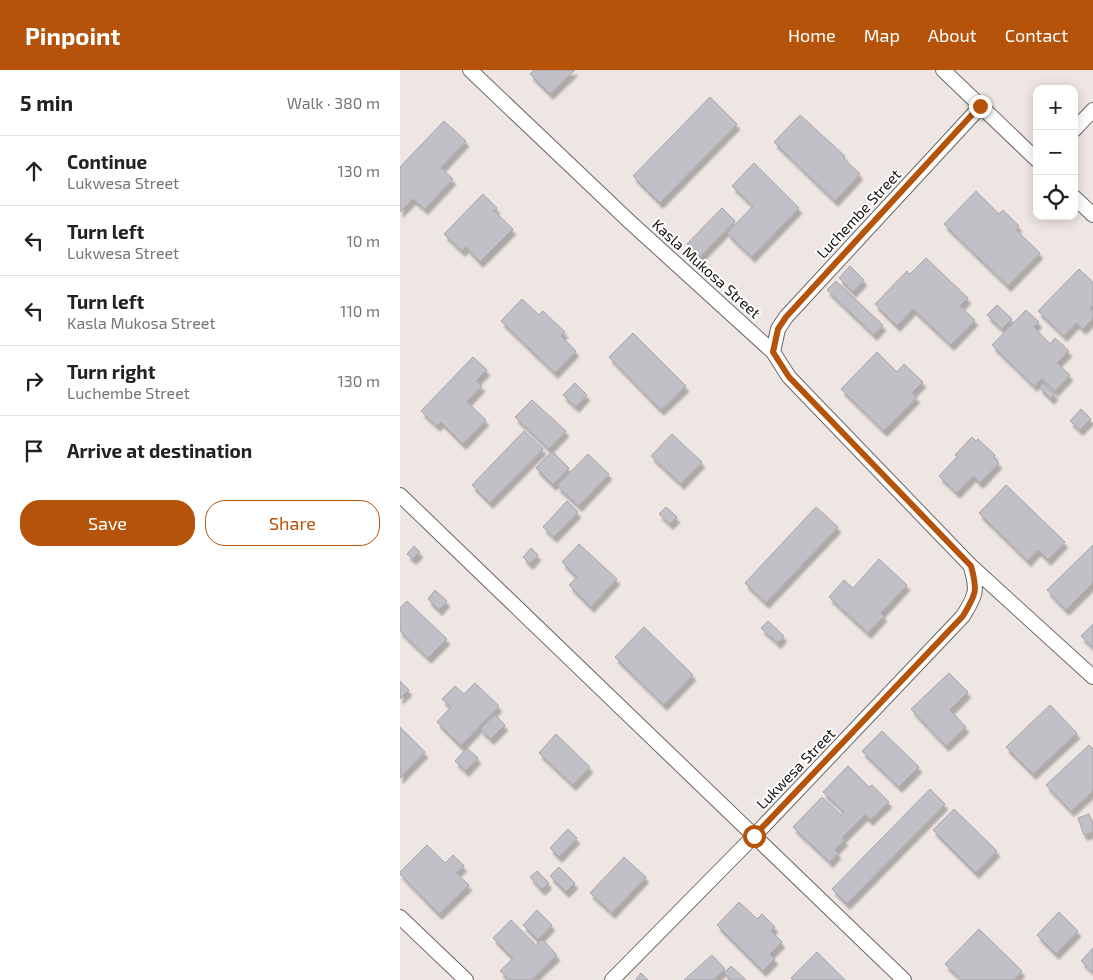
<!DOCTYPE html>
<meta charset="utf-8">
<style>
body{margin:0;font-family:"Exo 2",sans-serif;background:#f6f6f6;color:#222}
.controls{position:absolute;right:15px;top:15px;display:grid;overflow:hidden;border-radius:10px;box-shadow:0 2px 12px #0003}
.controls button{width:45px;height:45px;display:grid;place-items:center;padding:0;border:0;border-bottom:1px solid #e0e0e0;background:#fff;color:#222;font:25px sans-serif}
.stop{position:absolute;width:15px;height:15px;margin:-11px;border:4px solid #b45309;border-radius:50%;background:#fff}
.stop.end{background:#b45309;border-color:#fff;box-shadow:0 1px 5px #0008}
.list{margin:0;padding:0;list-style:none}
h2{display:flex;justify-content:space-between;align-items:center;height:65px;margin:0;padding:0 20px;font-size:21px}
h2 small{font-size:16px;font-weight:400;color:#767676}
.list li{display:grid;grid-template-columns:32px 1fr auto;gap:15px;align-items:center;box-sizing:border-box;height:70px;padding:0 20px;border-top:1px solid #e0e0e0}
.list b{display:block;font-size:19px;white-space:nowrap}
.list p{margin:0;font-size:16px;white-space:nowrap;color:#767676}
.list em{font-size:16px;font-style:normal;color:#767676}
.actions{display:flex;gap:10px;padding:15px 20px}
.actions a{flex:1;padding:11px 0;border:1px solid #b45309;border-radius:20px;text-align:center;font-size:18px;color:#b45309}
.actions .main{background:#b45309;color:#fff}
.icon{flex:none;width:28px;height:28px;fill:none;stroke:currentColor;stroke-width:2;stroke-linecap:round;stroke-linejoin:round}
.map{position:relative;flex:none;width:693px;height:910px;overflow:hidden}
header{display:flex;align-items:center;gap:30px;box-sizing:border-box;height:70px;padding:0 25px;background:#b45309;color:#fff}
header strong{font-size:24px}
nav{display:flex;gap:28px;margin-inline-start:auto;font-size:18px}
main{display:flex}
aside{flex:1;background:#fff}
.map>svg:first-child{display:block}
</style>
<header>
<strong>Pinpoint</strong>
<nav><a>Home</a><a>Map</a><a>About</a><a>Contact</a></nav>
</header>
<main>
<aside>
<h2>5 min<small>Walk · 380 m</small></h2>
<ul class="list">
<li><svg class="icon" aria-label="ahead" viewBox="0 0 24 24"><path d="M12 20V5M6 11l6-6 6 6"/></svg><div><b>Continue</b><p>Lukwesa Street</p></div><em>130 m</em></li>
<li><svg class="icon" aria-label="left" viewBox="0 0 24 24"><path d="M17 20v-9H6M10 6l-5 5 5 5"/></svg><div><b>Turn left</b><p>Lukwesa Street</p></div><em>10 m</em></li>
<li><svg class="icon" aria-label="left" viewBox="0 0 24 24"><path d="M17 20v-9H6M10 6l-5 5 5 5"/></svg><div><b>Turn left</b><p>Kasla Mukosa Street</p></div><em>110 m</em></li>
<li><svg class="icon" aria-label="right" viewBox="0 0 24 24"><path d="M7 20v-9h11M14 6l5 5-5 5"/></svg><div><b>Turn right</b><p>Luchembe Street</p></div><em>130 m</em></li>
<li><svg class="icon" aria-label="arrive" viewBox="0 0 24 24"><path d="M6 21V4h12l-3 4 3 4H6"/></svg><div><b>Arrive at destination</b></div></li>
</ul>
<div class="actions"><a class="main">Save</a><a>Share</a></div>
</aside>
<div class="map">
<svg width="693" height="910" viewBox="0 0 693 910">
<defs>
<filter id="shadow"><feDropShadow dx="3" dy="5.5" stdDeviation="1" flood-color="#0004"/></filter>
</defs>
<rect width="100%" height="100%" fill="#ede6e3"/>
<path fill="#c1c0c7" stroke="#a7a6ac" filter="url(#shadow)" d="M 134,0 L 175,0 L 150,24 L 130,4 Z
M 310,27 L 337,54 L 260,133 L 233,106 Z
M 400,45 L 445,86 L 443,88 L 460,104 L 435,131 L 374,72 Z
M 44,51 L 66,71 L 41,98 L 53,109 L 25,139 L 13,129 L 0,142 L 0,97 Z
M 354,93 L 399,138 L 352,187 L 327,163 L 353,136 L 332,116 Z
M 576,121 L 599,144 L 603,140 L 619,156 L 616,160 L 640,183 L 608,216 L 544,154 Z
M 83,124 L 97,138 L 94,141 L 113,159 L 80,192 L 66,177 L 62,181 L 44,164 Z
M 322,138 L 335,151 L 300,187 L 287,174 Z
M 526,188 L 568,228 L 560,236 L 575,250 L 551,275 L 513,239 L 497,256 L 475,234 L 507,201 L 510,204 Z
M 450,196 L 464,210 L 453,222 L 439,208 Z
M 679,199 L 693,212 L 693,236 L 690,239 L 693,241 L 693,249 L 683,259 L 676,253 L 664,266 L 638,241 Z
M 436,211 L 483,255 L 474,265 L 427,220 Z
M 122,229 L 139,245 L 143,241 L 165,262 L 161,266 L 176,281 L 155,303 L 101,251 Z
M 597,235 L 612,249 L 602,259 L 587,245 Z
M 626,240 L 639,252 L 634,257 L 650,274 L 655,268 L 669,281 L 657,293 L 670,305 L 655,321 L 642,309 L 634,316 L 592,275 Z
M 233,263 L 286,316 L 261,340 L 209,287 Z
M 477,282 L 497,302 L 504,294 L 523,312 L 512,323 L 517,327 L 484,361 L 441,319 Z
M 73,287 L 87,300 L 76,311 L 82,316 L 67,332 L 86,350 L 63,374 L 41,352 L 37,356 L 21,341 Z
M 175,313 L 187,325 L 176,337 L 163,325 Z
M 643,313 L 655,324 L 651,329 L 639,317 Z
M 132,330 L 166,361 L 149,379 L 115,347 Z
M 681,339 L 691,349 L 680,360 L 670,351 Z
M 124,361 L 143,379 L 90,433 L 72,415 Z
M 272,364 L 302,392 L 281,414 L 251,386 Z
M 572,367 L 576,371 L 578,369 L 595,385 L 593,387 L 599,393 L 580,413 L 573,406 L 557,423 L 539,406 L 557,387 L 555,385 Z
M 152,381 L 169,398 L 153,415 L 136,398 Z
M 188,384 L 209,404 L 179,436 L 157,416 Z
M 606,415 L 665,472 L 648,490 L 638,480 L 628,491 L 579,443 Z
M 167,431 L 178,442 L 154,467 L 143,457 Z
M 266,437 L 277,447 L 270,454 L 259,444 Z
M 416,437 L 438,457 L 366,533 L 345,513 Z
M 179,474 L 217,509 L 191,537 L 169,515 L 177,507 L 162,492 Z
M 693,475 L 693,513 L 666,540 L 647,520 Z
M 14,476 L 20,482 L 13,489 L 7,484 Z
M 131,478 L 138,485 L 130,494 L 123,487 Z
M 479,489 L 507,515 L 481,543 L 484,546 L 468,563 L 429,527 L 444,510 L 453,518 Z
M 35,520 L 47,531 L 39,540 L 28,529 Z
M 7,531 L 47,569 L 28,588 L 0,561 L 0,538 Z
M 368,551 L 384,566 L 378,573 L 361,558 Z
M 693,554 L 693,577 L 681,566 Z
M 244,557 L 293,605 L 264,635 L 215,587 Z
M 549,603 L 568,622 L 550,640 L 566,657 L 546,676 L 511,639 Z
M 0,611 L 9,620 L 0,629 Z
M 75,613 L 99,636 L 61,676 L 37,652 L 51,637 L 42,629 L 55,616 L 64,624 Z
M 650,635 L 677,663 L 633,704 L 606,677 Z
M 95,645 L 105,655 L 91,669 L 80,659 Z
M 0,657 L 25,682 L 0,708 Z
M 482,661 L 519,697 L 499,717 L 462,681 Z
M 156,664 L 190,697 L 173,715 L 139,683 Z
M 689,675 L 693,679 L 693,721 L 671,741 L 646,715 Z
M 67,678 L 78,688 L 66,701 L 55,691 Z
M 448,696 L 469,717 L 472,715 L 489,732 L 470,750 L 465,745 L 442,768 L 445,770 L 435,780 L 438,783 L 430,792 L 393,757 L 422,727 L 441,745 L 444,742 L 423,722 Z
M 530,719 L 545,734 L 447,834 L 432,819 Z
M 554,739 L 597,781 L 576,803 L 533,760 Z
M 689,744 L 693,755 L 693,762 L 684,765 L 678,748 Z
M 168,759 L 177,768 L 159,787 L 150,778 Z
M 27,775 L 45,793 L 53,785 L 64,796 L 56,803 L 69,815 L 39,844 L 0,804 L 0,802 Z
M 224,787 L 246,807 L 212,843 L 190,823 Z
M 159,797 L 175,813 L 166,822 L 150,806 Z
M 137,801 L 149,813 L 142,820 L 130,807 Z
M 339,832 L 357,849 L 362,844 L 375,857 L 371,861 L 382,872 L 370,884 L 375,889 L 363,901 L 317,855 Z
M 137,840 L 152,855 L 138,870 L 123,855 Z
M 659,842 L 678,861 L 656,884 L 637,865 Z
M 111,850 L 136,875 L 142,869 L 157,885 L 131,910 L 110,910 L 100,901 L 113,888 L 93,868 Z
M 579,859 L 622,901 L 614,910 L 562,910 L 545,894 Z
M 693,878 L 693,902 L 681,891 Z
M 417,882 L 445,910 L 393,910 L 391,908 Z
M 312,885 L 325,899 L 313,910 L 284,910 Z
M 331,896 L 346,910 L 331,910 L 324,903 Z
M 241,903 L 248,910 L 238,910 L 236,909 Z"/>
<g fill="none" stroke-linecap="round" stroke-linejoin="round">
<defs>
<path id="street" d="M 70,0 L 230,152 L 373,282 L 389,307 L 571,496 L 693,607
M 543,0 L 637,90
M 674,60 L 693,40
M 674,127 L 693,145
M 373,282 L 378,259 L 386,247 L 581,36
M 0,425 L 504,910
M 0,847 L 66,910
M 212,910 L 354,766 L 563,546 C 576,525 578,521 571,497"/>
</defs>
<use href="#street" stroke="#6d6765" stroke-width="16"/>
<use href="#street" stroke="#fff" stroke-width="14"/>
</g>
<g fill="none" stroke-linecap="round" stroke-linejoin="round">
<path stroke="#b45309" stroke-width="6" d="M 354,766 L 563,546 C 576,524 578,521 571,496 L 389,307 L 373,282 L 378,259 L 386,247 L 580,36"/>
</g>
<g text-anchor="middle" stroke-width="4" stroke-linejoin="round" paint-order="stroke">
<g font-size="15" fill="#151211" stroke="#fff">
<text transform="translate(459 144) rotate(-47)" y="5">Luchembe Street</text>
<text transform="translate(306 199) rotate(42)" y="5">Kasla Mukosa Street</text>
<text transform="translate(396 699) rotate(-46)" y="5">Lukwesa Street</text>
</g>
</g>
</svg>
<div class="controls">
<button>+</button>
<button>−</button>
<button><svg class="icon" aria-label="locate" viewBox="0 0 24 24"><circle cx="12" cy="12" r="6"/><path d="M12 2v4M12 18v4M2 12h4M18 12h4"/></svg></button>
</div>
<div class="stop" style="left:354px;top:766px"></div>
<div class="stop end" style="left:580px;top:36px"></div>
</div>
</main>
